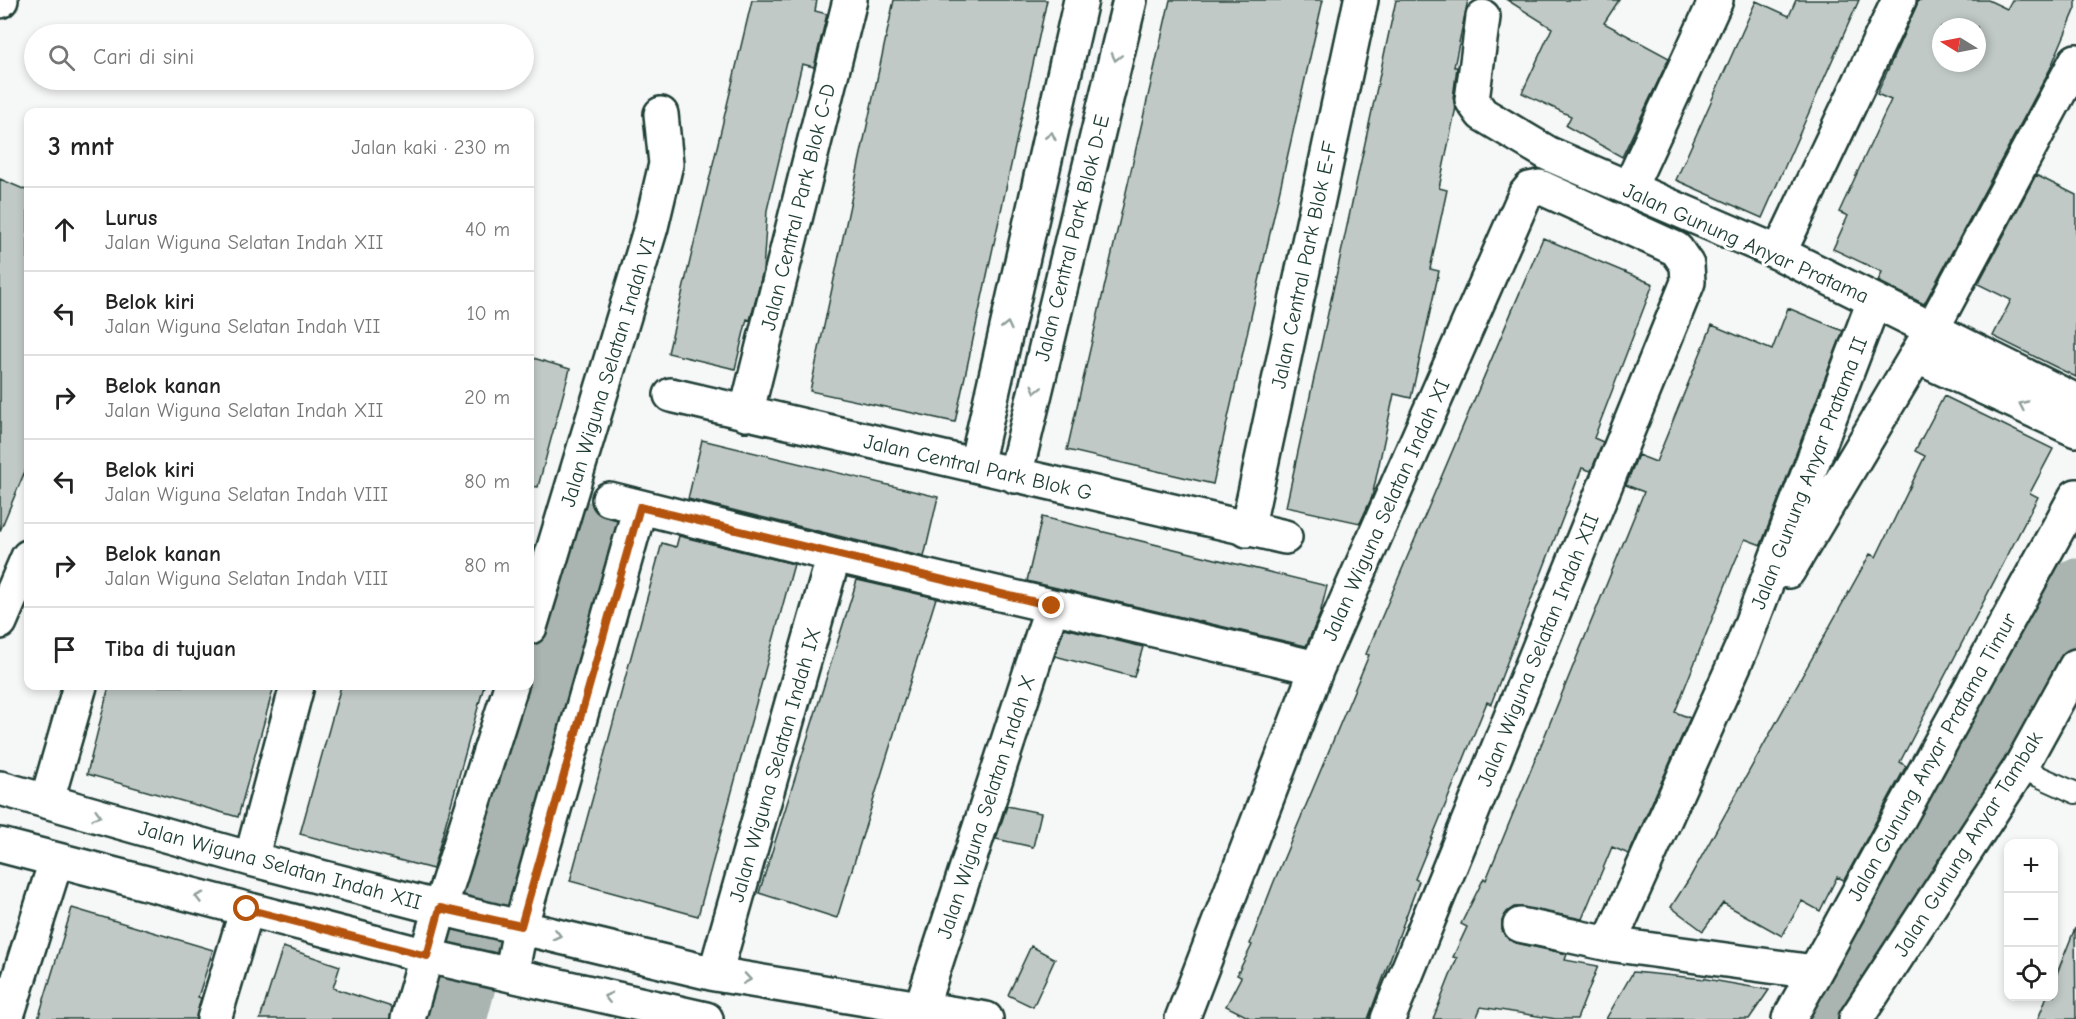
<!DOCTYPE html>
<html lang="id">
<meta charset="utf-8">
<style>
body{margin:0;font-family:"Comic Neue",sans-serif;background:#f6f6f6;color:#222}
.controls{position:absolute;right:18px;bottom:18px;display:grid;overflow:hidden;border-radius:12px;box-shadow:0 3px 9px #0003}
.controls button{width:54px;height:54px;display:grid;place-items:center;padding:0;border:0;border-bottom:2px solid #e0e0e0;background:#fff;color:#222;font:30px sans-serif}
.compass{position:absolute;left:1932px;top:18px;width:54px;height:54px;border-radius:50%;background:#fff;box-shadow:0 3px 9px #0003;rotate:280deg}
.stop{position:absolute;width:18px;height:18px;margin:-14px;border:4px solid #b45309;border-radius:50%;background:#fff}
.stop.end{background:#b45309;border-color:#fff;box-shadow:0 2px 6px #0008}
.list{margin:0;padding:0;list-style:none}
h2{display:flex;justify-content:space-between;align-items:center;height:78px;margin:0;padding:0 24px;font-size:26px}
h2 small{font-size:20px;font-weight:400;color:#767676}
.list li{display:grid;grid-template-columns:39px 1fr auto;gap:18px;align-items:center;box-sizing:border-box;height:84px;padding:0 24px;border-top:2px solid #e0e0e0}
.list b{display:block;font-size:22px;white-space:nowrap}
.list p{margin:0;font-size:20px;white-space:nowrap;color:#767676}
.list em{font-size:20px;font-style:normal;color:#767676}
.icon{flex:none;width:33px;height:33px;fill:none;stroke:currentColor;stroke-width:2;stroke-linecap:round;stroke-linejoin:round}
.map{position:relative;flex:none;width:2076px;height:1019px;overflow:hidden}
.search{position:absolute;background:#fff;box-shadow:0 3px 9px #0003;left:24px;top:24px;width:510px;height:66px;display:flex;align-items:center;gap:15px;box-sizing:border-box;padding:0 21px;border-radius:33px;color:#767676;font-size:22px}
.panel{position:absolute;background:#fff;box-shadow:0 3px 9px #0003;left:24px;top:108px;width:510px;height:582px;border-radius:12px}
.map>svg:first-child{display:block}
</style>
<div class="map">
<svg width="2076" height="1019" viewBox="0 0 2076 1019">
<rect width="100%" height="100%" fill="#f6f7f7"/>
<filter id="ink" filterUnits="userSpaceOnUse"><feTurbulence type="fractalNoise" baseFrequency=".0167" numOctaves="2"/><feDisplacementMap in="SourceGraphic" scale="12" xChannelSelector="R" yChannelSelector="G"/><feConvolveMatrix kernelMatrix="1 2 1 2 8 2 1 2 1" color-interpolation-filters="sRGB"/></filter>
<g filter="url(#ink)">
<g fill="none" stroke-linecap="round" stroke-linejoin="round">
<path stroke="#aab5b1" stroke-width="63" d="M 455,1019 L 488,894 L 596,532
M 1831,1019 L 1959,810 L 2076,590"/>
</g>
<path fill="#c0c9c6" stroke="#1f3d34" stroke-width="1.5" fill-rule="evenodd" d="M 752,0 L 817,0 L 815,11 L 827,14 L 814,67 L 802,64 L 767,210 L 763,271 L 750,320 L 747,319 L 735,369 L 668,353 Z
M 894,0 L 1047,0 L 955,422 L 810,391 Z
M 1170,0 L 1323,0 L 1213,484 L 1067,450 Z
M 1396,0 L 1468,0 L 1454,67 L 1457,67 L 1453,98 L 1456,107 L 1439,188 L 1447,190 L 1430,269 L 1439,271 L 1411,398 L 1394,394 L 1372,497 L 1360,523 L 1286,507 Z
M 1507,0 L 1619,0 L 1604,23 L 1669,58 L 1622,157 L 1566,126 L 1571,116 L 1522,93 L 1552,28 Z
M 1796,0 L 1859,0 L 1762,218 L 1676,180 L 1756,1 L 1789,16 Z
M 1919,0 L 1988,0 L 2007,9 L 2012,0 L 2076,0 L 2076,8 L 2050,69 L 1924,304 L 1878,281 L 1882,272 L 1833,249 L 1848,216 L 1839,212 L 1891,100 L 1877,94 ZM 1941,27 L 1977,27 L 1977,63 L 1941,63 Z
M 2036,175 L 2076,195 L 2076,377 L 1993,336 L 2011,300 L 1978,284 Z
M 0,179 L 28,191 L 28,464 L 0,531 Z
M 1543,238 L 1653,284 L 1594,438 L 1603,442 L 1591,471 L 1582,468 L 1491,704 L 1487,702 L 1440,818 L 1415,879 L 1419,881 L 1368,1019 L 1252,1019 L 1226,1006 L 1241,977 L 1237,975 L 1252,945 L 1250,944 L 1273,884 L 1369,655 L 1366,654 Z
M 1788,308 L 1843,331 L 1761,545 L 1745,539 L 1734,564 L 1675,712 L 1690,718 L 1629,854 L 1612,847 L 1582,919 L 1523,907 L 1514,907 L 1507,912 L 1502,921 L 1502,931 L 1508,939 L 1516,943 L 1567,954 L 1565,960 L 1598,966 L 1577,1019 L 1556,1019 L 1481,1007 L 1476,1019 L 1433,1019 L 1457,958 L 1453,957 L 1467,927 L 1461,924 L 1484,878 L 1486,880 L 1644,492 L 1626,485 L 1638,455 L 1656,462 L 1712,325 L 1772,350 Z
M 530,357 L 570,369 L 538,487 L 530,486 Z
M 1944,396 L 2053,449 L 2030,493 L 2038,497 L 1900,762 L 1906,766 L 1844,880 L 1837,877 L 1820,911 L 1802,901 L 1782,936 L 1723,903 L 1703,931 L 1671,907 L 1689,879 L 1870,554 L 1876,557 L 1925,456 L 1915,451 Z
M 702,440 L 938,497 L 924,557 L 688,499 Z
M 1042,517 L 1327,586 L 1320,614 L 1306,646 L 1027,581 Z
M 679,536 L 794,564 L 698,916 L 570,881 L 662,543 L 676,547 Z
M 857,580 L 936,598 L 837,918 L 759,893 Z
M 1064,628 L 1143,647 L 1134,677 L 1055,656 Z
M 109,686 L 274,686 L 238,817 L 87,774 Z
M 341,686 L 484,686 L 433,869 L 300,834 Z
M 1007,806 L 1041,813 L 1033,847 L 996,839 Z
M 72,908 L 213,950 L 198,997 L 201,998 L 196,1019 L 38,1019 Z
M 2075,928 L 2076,1019 L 2038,1019 L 2047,996 L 2054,996 L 2054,981 Z
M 1031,946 L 1055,959 L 1033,1007 L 1008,995 Z
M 283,947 L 340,966 L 333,988 L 392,1007 L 390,1019 L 260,1019 Z
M 1633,972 L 1706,979 L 1769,990 L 1749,1019 L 1606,1019 Z"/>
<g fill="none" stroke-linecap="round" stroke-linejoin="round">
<defs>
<path id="service" d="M 2020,768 L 2076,793"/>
<path id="minor" d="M 0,1 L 1,0
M 1483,17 L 1472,100 L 1482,114 L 1549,154 L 1779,253 L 2076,401
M 1629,189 L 1716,0
M 1779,253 L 1899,0
M 1916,356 L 2076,430
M 671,395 L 1285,537
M 746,414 L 850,0
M 976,465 L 1081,0
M 1015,476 L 1130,0
M 609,499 L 834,555 L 1317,668
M 1247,530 L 1361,0
M 1788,571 L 1931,331 L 2076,61
M 0,622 L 28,557
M 530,627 L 651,227 L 666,164 L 661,114
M 0,788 L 251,859 L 440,908 L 715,974 L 986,1019
M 47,800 L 80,686
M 0,845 L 427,956 L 706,1019
M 251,859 L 297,686
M 1520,925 L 1609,944 L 1814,972
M 1609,944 L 1743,645 L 1874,301
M 715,974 L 834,555
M 511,975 L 521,925 L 640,507
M 921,1008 L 1052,606
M 6,1019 L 56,861
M 214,1019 L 247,909
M 408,1019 L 440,908 L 511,686
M 1182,1019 L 1317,668 L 1525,195 L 1530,189 L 1540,187 L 1676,249 L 1687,265 L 1688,282 L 1388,1019
M 1789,1019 L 2076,496"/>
<path id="tertiary" d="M 1856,1019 L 2020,768 L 2076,666"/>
</defs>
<use href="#service" stroke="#1f3d34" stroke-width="24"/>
<use href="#minor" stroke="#1f3d34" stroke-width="38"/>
<use href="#tertiary" stroke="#1f3d34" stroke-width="38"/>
<use href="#service" stroke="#fff" stroke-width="20"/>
<use href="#minor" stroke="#fff" stroke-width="33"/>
<use href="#tertiary" stroke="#fff" stroke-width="33"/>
</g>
<defs><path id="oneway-chevron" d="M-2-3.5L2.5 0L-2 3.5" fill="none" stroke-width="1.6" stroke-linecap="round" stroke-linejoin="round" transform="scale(1.5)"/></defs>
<g stroke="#8f9e9a">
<use href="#oneway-chevron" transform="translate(1116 57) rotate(104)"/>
<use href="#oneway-chevron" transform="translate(1051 136) rotate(-77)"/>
<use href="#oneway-chevron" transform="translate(1007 326) rotate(-77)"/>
<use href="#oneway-chevron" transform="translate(1036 389) rotate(104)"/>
<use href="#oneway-chevron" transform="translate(2023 405) rotate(-155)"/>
<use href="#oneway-chevron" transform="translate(97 815) rotate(16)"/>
<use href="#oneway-chevron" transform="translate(199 897) rotate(-166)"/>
<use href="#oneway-chevron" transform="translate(557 935) rotate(14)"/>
<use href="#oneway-chevron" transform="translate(747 979) rotate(9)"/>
<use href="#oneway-chevron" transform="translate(608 997) rotate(-167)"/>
</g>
</g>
<g fill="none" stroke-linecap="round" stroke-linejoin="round" filter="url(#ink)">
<path stroke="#b45309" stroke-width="8" d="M 247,909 L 427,956 L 440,908 L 521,926 L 640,507 L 1052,606"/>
</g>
<g text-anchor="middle" stroke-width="6" stroke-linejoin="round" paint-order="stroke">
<g font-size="21" fill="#1f3d34" stroke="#fff">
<text transform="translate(798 207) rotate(-76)" y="7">Jalan Central Park Blok C-D</text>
<text transform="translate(1072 238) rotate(-76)" y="7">Jalan Central Park Blok D-E</text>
<text transform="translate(1746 243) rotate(24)" y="7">Jalan Gunung Anyar Pratama</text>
<text transform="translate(1304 265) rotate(-78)" y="7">Jalan Central Park Blok E-F</text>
<text transform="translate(608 372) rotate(-73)" y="7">Jalan Wiguna Selatan Indah VI</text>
<text transform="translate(978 467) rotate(13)" y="7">Jalan Central Park Blok G</text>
<text transform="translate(1809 473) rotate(-69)" y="7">Jalan Gunung Anyar Pratama II</text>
<text transform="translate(1386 510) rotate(-66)" y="7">Jalan Wiguna Selatan Indah XI</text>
<text transform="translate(1538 650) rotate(-68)" y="7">Jalan Wiguna Selatan Indah XII</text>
<text transform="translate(1932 757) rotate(-61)" y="7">Jalan Gunung Anyar Pratama Timur</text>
<text transform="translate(775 765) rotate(-74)" y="7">Jalan Wiguna Selatan Indah IX</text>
<text transform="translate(986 807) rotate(-72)" y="7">Jalan Wiguna Selatan Indah X</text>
<text transform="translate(1968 844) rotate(-58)" y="7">Jalan Gunung Anyar Tambak</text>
<text transform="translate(280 865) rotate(15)" y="7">Jalan Wiguna Selatan Indah XII</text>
</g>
</g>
</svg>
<div class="controls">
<button>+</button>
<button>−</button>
<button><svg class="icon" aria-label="locate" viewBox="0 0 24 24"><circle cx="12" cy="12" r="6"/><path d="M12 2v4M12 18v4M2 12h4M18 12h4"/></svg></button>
</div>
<svg class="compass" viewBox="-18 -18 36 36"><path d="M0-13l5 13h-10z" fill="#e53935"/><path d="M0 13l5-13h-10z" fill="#767676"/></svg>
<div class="stop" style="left:247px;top:909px"></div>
<div class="stop end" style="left:1052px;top:606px"></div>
<div class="search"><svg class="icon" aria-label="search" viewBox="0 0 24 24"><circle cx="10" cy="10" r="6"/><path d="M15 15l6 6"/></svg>Cari di sini</div>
<section class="panel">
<h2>3 mnt<small>Jalan kaki · 230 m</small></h2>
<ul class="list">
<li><svg class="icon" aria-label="ahead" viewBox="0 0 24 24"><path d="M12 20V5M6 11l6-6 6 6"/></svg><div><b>Lurus</b><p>Jalan Wiguna Selatan Indah XII</p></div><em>40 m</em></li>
<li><svg class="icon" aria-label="left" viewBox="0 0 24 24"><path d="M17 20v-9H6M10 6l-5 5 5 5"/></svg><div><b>Belok kiri</b><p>Jalan Wiguna Selatan Indah VII</p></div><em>10 m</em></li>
<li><svg class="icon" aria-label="right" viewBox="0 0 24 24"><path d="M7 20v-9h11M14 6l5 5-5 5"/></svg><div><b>Belok kanan</b><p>Jalan Wiguna Selatan Indah XII</p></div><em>20 m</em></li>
<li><svg class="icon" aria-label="left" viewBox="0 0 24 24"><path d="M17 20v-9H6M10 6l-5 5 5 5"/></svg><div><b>Belok kiri</b><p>Jalan Wiguna Selatan Indah VIII</p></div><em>80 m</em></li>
<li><svg class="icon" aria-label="right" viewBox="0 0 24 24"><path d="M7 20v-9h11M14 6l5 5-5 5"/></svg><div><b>Belok kanan</b><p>Jalan Wiguna Selatan Indah VIII</p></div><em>80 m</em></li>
<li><svg class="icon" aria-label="arrive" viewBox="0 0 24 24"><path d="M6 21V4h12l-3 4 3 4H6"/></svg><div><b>Tiba di tujuan</b></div></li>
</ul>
</section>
</div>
